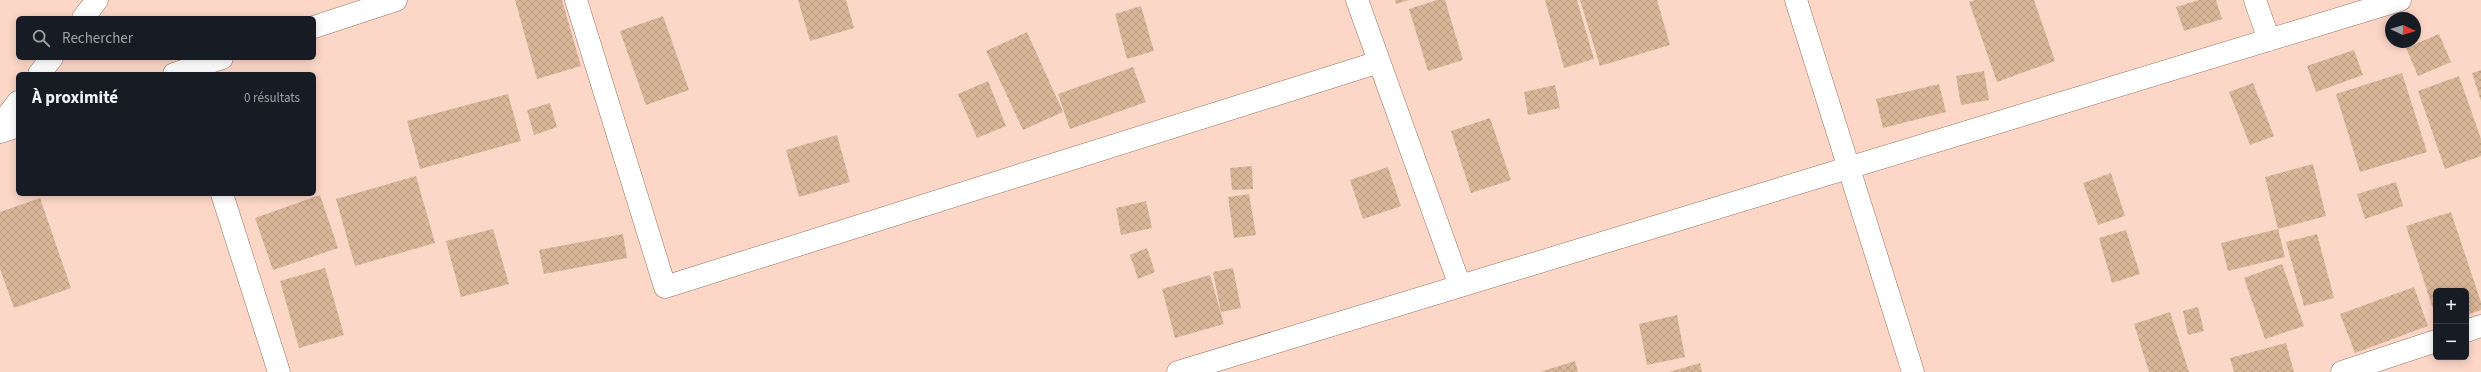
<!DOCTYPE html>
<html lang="fr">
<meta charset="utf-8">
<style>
body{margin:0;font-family:"Source Sans 3",sans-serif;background:#242831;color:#f1f3f6}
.controls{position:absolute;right:12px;bottom:12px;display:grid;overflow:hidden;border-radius:6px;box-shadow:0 2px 10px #0003}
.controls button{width:36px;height:36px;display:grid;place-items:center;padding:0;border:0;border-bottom:1px solid #363941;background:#171b24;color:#f1f3f6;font:20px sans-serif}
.compass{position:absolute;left:2385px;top:12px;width:36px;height:36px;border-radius:50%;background:#171b24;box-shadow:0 2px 10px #0003;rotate:94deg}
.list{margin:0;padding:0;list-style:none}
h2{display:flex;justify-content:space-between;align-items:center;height:52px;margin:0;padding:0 16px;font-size:17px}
h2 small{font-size:13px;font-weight:400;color:#9ea1a6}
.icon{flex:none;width:22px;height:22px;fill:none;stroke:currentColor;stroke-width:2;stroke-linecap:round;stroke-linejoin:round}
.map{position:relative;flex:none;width:2481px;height:372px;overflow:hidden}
.search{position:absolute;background:#171b24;box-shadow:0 2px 10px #0003;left:16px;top:16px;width:300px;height:44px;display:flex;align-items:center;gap:10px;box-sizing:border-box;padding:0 14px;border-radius:6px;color:#9ea1a6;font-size:15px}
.panel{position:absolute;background:#171b24;box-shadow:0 2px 10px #0003;left:16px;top:72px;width:300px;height:124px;border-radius:6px}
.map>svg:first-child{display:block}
</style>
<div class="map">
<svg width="2481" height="372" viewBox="0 0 2481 372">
<defs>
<pattern id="building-cross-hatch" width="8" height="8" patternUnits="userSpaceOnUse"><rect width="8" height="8" fill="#d9b697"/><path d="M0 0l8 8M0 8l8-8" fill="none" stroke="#bb9c82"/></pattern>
</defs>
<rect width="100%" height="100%" fill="#fcd7c8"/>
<path fill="url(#building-cross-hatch)" d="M 515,0 L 562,0 L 581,66 L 537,79 Z
M 798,0 L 846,0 L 854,28 L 810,41 Z
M 1395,0 L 1409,0 L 1396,4 Z
M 1437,0 L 1445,0 L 1463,60 L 1428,71 L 1409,9 Z
M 1545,0 L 1577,0 L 1594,59 L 1564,68 Z
M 1580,0 L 1657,0 L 1670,45 L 1600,66 Z
M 1975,0 L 2034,0 L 2055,61 L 1997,82 L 1969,2 Z
M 2199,0 L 2216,0 L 2222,19 L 2184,31 L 2176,7 Z
M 1141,6 L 1154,51 L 1127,59 L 1115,14 Z
M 663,16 L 689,90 L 646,105 L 620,31 Z
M 1027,32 L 1063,112 L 1023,130 L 986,51 Z
M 2439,34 L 2451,62 L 2418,76 L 2406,48 Z
M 2354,50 L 2363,75 L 2316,92 L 2307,66 Z
M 1133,67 L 1146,102 L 1070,129 L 1058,94 Z
M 2481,70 L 2481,101 L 2472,73 Z
M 1984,71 L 1989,100 L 1961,105 L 1956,76 Z
M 2402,73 L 2427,152 L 2360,172 L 2336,94 Z
M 2459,76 L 2481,139 L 2481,156 L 2445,169 L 2418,91 Z
M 988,81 L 1006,126 L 977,138 L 958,94 Z
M 2253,83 L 2274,136 L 2250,145 L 2229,92 Z
M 1939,84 L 1946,112 L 1883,128 L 1876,99 Z
M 1555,85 L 1560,108 L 1528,115 L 1524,92 Z
M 508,94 L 521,141 L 420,169 L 407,121 Z
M 550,103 L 557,127 L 534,135 L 527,110 Z
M 1490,118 L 1511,180 L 1471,193 L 1451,131 Z
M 837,135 L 850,182 L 799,197 L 786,150 Z
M 2313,164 L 2326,216 L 2278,229 L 2285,257 L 2228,271 L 2221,243 L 2278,229 L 2265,177 Z
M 1252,166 L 1253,189 L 1232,190 L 1230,168 Z
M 1388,167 L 1401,206 L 1363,219 L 1350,180 Z
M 2111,173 L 2125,216 L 2098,225 L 2083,183 Z
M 416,176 L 435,243 L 355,266 L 336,199 Z
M 2396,182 L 2403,206 L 2365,219 L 2357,194 Z
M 1249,194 L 1256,235 L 1234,238 L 1228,197 Z
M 320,195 L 338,248 L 273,270 L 255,218 Z
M 40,198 L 71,288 L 14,308 L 0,269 L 0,212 Z
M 1146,201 L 1152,228 L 1121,235 L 1116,208 Z
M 2451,212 L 2481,302 L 2481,310 L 2466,315 L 2466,291 L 2436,291 L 2436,318 L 2406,226 Z
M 493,229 L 509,284 L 461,297 L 446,241 Z
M 2126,230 L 2140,274 L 2112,283 L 2099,238 Z
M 623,234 L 627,258 L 544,274 L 539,250 Z
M 2317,234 L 2334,298 L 2304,306 L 2286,242 Z
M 1147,248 L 1155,272 L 1138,279 L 1130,255 Z
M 2282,264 L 2304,326 L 2265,339 L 2244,278 Z
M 325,268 L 344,335 L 299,348 L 280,281 Z
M 1233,268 L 1241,308 L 1221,312 L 1213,272 Z
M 1210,275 L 1224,324 L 1175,338 L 1162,289 Z
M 2414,287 L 2428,326 L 2355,353 L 2340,314 Z
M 2198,307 L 2204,331 L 2188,335 L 2183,311 Z
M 2170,312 L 2189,372 L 2149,372 L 2134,324 Z
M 1677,315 L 1685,357 L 1647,365 L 1639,324 Z
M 2286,343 L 2294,372 L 2234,372 L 2230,358 Z
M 1575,361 L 1578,372 L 1540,372 Z
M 1700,363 L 1702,372 L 1669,372 Z"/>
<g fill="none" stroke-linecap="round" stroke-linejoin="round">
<defs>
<path id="street" d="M 576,0 L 665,287 L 1379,62
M 1357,0 L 1460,286
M 1796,0 L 1913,372
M 2255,0 L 2269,40
M 314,27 L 396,0
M 174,74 L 222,58
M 0,132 L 18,126
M 222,194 L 279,372
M 2466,331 L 2481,326
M 1178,372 L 2400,0
M 2342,372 L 2436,341"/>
<path id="primary" d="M 83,18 L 97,0
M 39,74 L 52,58
M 0,125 L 18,102"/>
</defs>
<use href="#street" stroke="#99705f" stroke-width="23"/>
<use href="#primary" stroke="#99705f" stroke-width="23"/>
<use href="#street" stroke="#fff" stroke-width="22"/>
<use href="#primary" stroke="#fff" stroke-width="22"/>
</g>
</svg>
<div class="controls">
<button>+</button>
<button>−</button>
</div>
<svg class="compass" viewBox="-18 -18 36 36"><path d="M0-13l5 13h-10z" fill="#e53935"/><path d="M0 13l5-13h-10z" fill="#9ea1a6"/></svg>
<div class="search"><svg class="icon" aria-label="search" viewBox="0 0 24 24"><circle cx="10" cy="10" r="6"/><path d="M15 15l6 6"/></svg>Rechercher</div>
<section class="panel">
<h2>À proximité<small>0 résultats</small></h2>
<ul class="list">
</ul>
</section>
</div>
